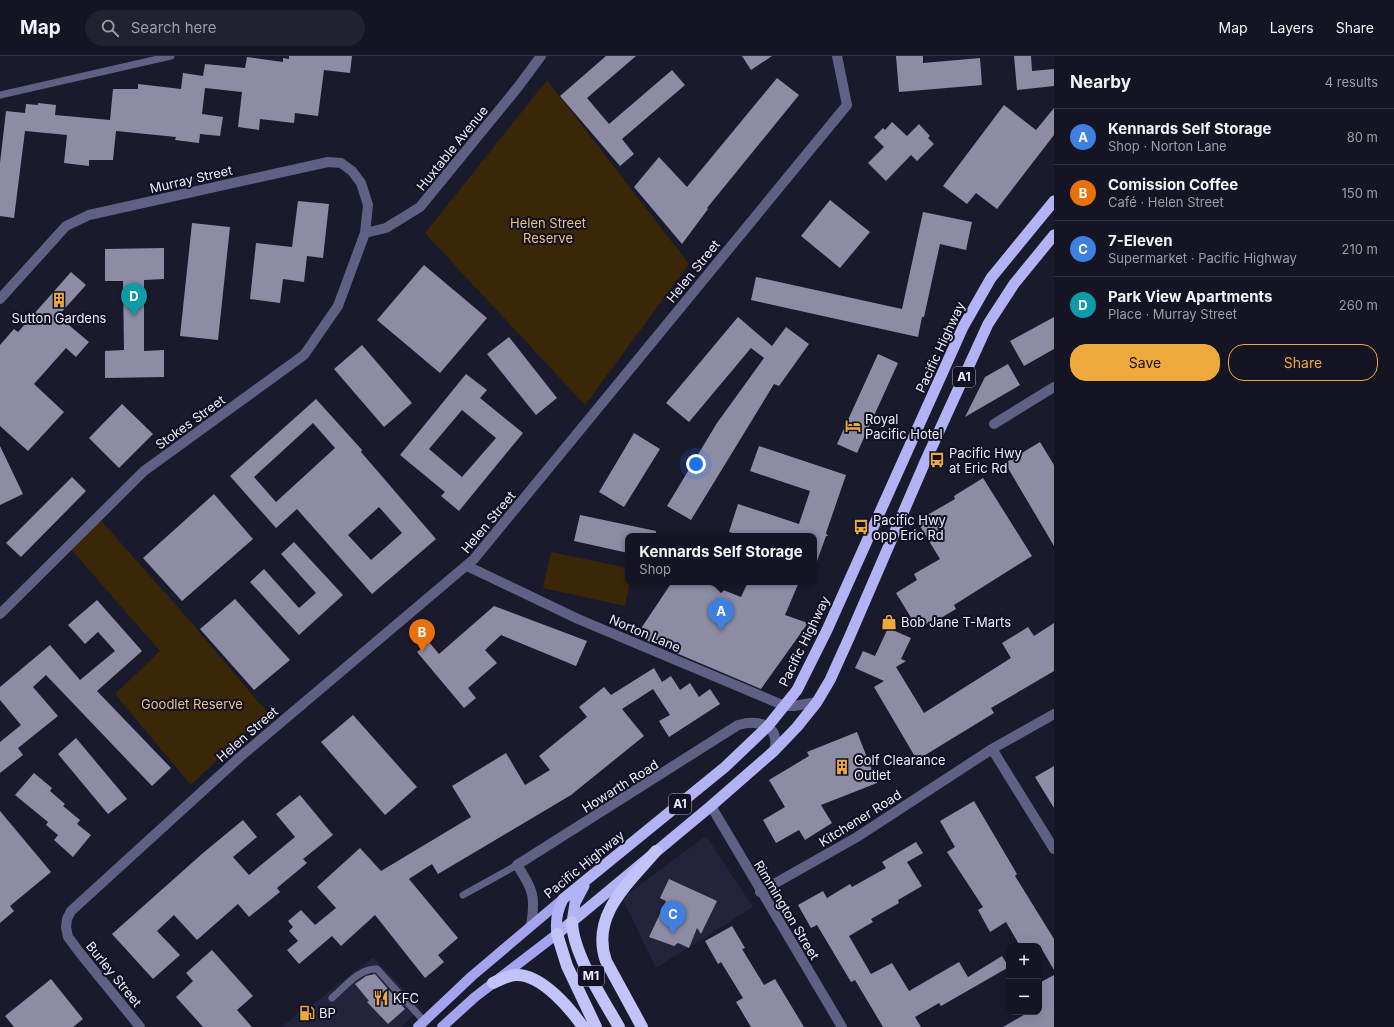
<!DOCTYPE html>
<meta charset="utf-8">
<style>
body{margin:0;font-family:Inter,sans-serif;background:#21212f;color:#f1f3f6}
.controls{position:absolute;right:12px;bottom:12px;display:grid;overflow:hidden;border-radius:8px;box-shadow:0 4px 16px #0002}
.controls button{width:36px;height:36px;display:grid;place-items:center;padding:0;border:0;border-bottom:1px solid #333340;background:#141422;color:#f1f3f6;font:20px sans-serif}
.you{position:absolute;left:696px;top:408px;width:14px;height:14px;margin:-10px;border:3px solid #fff;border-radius:50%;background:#1a73e8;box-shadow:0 0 0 6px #1a73e833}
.badge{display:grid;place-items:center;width:26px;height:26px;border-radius:50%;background:#eda93b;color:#fff;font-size:13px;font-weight:700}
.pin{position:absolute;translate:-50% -33px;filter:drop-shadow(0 1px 2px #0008)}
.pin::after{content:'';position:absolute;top:21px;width:14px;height:12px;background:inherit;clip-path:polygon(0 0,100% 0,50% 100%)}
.popup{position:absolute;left:625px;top:477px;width:192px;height:52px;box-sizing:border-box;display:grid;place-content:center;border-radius:8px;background:#141422;filter:drop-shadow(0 1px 3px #0005);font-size:13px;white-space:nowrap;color:#9d9ea5}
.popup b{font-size:15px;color:#f1f3f6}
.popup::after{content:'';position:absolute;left:50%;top:100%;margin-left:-8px;border:8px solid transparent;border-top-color:#141422}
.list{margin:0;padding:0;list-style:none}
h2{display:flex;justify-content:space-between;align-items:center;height:52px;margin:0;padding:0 16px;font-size:17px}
h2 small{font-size:13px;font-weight:400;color:#9d9ea5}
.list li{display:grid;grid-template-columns:26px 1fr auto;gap:12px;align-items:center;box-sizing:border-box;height:56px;padding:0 16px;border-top:1px solid #333340}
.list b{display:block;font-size:15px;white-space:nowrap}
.list p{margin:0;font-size:13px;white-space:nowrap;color:#9d9ea5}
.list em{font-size:13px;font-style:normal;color:#9d9ea5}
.actions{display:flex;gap:8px;padding:12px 16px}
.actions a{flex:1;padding:9px 0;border:1px solid #eda93b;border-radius:16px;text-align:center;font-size:14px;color:#eda93b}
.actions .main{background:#eda93b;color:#111}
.icon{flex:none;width:22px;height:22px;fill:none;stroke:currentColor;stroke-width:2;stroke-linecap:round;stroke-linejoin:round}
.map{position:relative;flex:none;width:1054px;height:971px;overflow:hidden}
header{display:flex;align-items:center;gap:24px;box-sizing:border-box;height:56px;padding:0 20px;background:#141422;border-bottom:1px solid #333340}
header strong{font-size:19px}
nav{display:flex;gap:22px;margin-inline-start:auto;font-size:14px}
.search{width:280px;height:36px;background:#21212f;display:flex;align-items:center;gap:10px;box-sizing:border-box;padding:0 14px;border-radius:22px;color:#9d9ea5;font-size:15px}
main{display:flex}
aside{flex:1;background:#141422}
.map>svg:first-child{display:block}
</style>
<header>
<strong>Map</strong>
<div class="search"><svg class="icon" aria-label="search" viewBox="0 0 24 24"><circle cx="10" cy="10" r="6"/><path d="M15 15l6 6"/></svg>Search here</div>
<nav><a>Map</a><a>Layers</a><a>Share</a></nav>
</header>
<main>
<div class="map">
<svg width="1054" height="971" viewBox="0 0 1054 971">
<rect width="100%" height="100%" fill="#1a1a2d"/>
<path fill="#23233b" d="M 706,780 L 753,851 L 656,912 L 622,842 Z
M 373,901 L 421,951 L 402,971 L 282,971 L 309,947 L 312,949 Z"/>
<path fill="#3a2708" d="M 547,24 L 689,208 L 585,349 L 425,177 Z
M 98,461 L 190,565 L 267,656 L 191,729 L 115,638 L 160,595 L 69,491 Z
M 551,496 L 628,512 L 628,526 L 630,526 L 625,550 L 543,532 Z"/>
<path fill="#8c8da5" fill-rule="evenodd" d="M 289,0 L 352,0 L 350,17 L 324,14 L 318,60 L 295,57 L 294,67 L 260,63 L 259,74 L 238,71 L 242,36 L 205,32 L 202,58 L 223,61 L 220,80 L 200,78 L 199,87 L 175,84 L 176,81 L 116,75 L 113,104 L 89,104 L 89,110 L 64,107 L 67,79 L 25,75 L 14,162 L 0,160 L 0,107 L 6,55 L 25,57 L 26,48 L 38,49 L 38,47 L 56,49 L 55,59 L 110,64 L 113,33 L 138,33 L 138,28 L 181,33 L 183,17 L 203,20 L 205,8 L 245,12 L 247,1 L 283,6 L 283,2 L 289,3 Z
M 606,0 L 636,0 L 587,42 L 609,68 L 672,14 L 685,29 L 622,83 L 634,98 L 620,110 L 560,40 Z
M 742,0 L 772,0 L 751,14 Z
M 896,0 L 923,0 L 923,7 L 980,2 L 982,29 L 899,36 Z
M 1014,0 L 1031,0 L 1032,15 L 1054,13 L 1054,30 L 1017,34 Z
M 777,22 L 799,39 L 707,152 L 708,153 L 682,188 L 634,131 L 659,101 L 687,131 Z
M 1004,49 L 1036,74 L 1054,52 L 1054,79 L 997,153 L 976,137 L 967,148 L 943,130 Z
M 892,66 L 907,80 L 919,68 L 930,80 L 928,82 L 934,88 L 917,105 L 911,99 L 886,125 L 868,107 L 884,91 L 874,81 L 883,72 L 885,74 Z
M 830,144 L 870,176 L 840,212 L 801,180 Z
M 298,145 L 329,148 L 323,202 L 307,200 L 304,226 L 283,223 L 280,247 L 250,243 L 256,187 L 292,191 Z
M 923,156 L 972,166 L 966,194 L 940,188 L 924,261 L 922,261 L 918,281 L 751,244 L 756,221 L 902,253 Z
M 192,167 L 230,171 L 218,284 L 180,280 Z
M 164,192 L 164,223 L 144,224 L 144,295 L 164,294 L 164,321 L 105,322 L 105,295 L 124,294 L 123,225 L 105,225 L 105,193 Z
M 424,209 L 487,262 L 440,317 L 377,264 Z
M 71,216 L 86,229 L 58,260 L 89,286 L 76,301 L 66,292 L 34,328 L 64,356 L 28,395 L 0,370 L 0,289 L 14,273 L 18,276 Z
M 738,261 L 772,290 L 786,271 L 809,288 L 779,330 L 774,328 L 691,464 L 667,450 L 717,367 L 764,302 L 751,292 L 689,366 L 666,347 Z
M 1054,261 L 1054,293 L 1024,310 L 1010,285 Z
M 509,281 L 557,342 L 536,359 L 487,298 Z
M 362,289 L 412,347 L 384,371 L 334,313 Z
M 878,298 L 898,307 L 857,397 L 837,388 Z
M 1008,308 L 1020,329 L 965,361 L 985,321 Z
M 466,318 L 487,334 L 480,342 L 523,377 L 459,455 L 441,440 L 445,436 L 400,399 ZM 462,354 L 496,382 L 462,421 L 429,393 Z
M 316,343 L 362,394 L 361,396 L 436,483 L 372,538 L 297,453 L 276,472 L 230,420 ZM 313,367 L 335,392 L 276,446 L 254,421 ZM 379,451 L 402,477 L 371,504 L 348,479 Z
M 122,348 L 153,378 L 119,412 L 89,382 Z
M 634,377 L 660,393 L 624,451 L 599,436 Z
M 1040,386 L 1054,409 L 1054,490 L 1005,407 Z
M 0,390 L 23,438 L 0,449 Z
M 759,390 L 846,419 L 826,477 L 828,480 L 826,480 L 816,508 L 814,508 L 814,480 L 741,480 L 729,476 L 738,448 L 799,468 L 810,435 L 750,415 Z
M 72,421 L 86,435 L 21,501 L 6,487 Z
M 983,422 L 1032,500 L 954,549 L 956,553 L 939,563 L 938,561 L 918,573 L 896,537 L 917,524 L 914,518 L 940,503 L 917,465 L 955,443 L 954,440 Z
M 214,438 L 253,483 L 182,545 L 143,502 Z
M 580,459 L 656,475 L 656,480 L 628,480 L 628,497 L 574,485 Z
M 294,486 L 343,539 L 299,579 L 250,526 L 264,513 L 299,552 L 316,537 L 281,498 Z
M 672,526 L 703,526 L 741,541 L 748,526 L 799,526 L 785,559 L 808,567 L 761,633 L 636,580 Z
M 235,543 L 290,604 L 254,634 L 200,573 Z
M 97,544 L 142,595 L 97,635 L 171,712 L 152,730 L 46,619 L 33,631 L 58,660 L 18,692 L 23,699 L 0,717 L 0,686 L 21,669 L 0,644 L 0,631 L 50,589 L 80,624 L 115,595 L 98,576 L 85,588 L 68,569 Z
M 494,550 L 587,585 L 576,610 L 501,579 L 485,594 L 497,607 L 468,632 L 476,642 L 464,652 L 417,596 L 429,586 L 439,598 Z
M 1054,567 L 1054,615 L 991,652 L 994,657 L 917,704 L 874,631 L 884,625 L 855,612 L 863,595 L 875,600 L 888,572 L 911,582 L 901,603 L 906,605 L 896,611 L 924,657 L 1011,602 L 1002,587 L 1028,571 L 1034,580 Z
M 654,612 L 662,626 L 671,620 L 680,634 L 690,627 L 699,641 L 710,633 L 720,648 L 669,681 L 659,665 L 670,659 L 653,633 L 622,653 L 644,680 L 571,739 L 438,818 L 432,808 L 409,823 L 458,882 L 438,899 L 444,906 L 425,922 L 375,859 L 341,890 L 332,880 L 299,908 L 287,894 L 298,885 L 289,875 L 293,871 L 288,865 L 301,854 L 315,869 L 336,852 L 317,831 L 360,792 L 381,815 L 471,761 L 452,730 L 506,697 L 525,729 L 550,714 L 539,700 L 587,661 L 579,651 L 604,631 L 611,639 Z
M 353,659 L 417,731 L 385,759 L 321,686 Z
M 857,676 L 877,727 L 821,749 L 832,767 L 805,784 L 799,774 L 776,787 L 763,764 L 785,751 L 769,724 L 809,700 L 807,696 Z
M 76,682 L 127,743 L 108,758 L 58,698 Z
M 1054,710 L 1054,752 L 1035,721 Z
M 34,717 L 52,732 L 50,735 L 65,748 L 63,750 L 80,764 L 77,768 L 91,779 L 73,801 L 54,784 L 58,779 L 46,769 L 48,766 L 15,739 Z
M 300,739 L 333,779 L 303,803 L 307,807 L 277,832 L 280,836 L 249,861 L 238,848 L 197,884 L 174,859 L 157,875 L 180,899 L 153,923 L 112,878 L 203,797 L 243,764 L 257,781 L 233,801 L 249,819 L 295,781 L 276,758 Z
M 974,745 L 1017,818 L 1015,820 L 1054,883 L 1054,914 L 1040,890 L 1020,890 L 1006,866 L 990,876 L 978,854 L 983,851 L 947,796 L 955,791 L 940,765 Z
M 0,755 L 51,816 L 10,850 L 14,855 L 0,867 Z
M 916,786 L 923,797 L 907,806 L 922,830 L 898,844 L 899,847 L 871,863 L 873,866 L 849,880 L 871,918 L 892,907 L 909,935 L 959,906 L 968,921 L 1002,900 L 1009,911 L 941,950 L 939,947 L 915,961 L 921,971 L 883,971 L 855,924 L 851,926 L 817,869 L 811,872 L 798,849 L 823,835 L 827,842 L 850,828 L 852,831 L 886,812 L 882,806 Z
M 669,823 L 717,845 L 701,878 L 697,872 L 689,892 L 678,887 L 674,890 L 649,881 L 666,845 L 660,842 Z
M 732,870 L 745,892 L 742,893 L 764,929 L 775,923 L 804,971 L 751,971 L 736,946 L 743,942 L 721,906 L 718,908 L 705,885 Z
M 212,894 L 253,940 L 237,954 L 252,971 L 203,971 L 176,941 L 193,925 L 186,917 Z
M 375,918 L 405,953 L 388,968 L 367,946 L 369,945 L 355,928 L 366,920 Z
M 1054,919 L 1054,971 L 1003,971 L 1029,956 L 1039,956 L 1039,927 Z
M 51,923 L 83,963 L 73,971 L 14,971 L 5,960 Z"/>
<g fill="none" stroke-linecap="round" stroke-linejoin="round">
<path stroke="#5f6083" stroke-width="7" d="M 0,39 L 171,0
M 463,839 L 517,809
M 332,942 C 345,931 359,912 377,913 L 424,965"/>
<path stroke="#5f6083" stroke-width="10" d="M 365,177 L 386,172 L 420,151 L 518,31 L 541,0
M 0,243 L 66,170 L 89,159 L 328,106 L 341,107 L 352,115 L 361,127 L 368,149 L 365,177 L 338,250 L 304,299 L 144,415 L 0,558
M 994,368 L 1054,331
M 467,510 L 578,563 L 785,650 L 794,650 L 817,646
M 992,693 L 1054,793
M 711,750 L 842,971
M 760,836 L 857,781 L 992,693 L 1054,658
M 531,869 C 536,841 533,833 517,809 L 738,669 C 759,663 781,669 774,695
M 140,971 L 80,897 L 68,881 L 66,871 L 67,863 L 71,855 L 240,701 L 474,503 L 847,49 L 837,0"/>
<path stroke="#a3a3ee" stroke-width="10" d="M 418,971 L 472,920 L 563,843
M 442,971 L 475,941 L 557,878"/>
<path stroke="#b2b3f4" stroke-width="11" d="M 572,866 L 575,847 L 584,830
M 557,878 C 555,865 557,855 563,843 L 725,711 L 768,670 L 797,634 L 827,574 L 963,271 L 991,222 L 1054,145
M 557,878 L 711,750 L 774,695 L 797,671 L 817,646 L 830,624 L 849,582 L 925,406 L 988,268 L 1014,228 L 1054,179"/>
<path stroke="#c1c3f9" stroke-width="12" d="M 572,866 C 573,898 603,943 619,971
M 557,878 L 567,910 L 596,971
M 493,927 C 500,924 508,919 516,919 C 541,918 570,952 583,971
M 642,971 L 606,905 C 590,859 629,827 656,795"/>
</g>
<defs>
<symbol id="building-bare" viewBox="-9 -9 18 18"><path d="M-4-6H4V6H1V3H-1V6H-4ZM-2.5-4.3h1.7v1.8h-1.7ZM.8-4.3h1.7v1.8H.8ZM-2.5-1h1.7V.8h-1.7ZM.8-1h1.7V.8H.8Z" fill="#eda93b" stroke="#111123" stroke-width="2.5" paint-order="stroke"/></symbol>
<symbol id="hotel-bare" viewBox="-9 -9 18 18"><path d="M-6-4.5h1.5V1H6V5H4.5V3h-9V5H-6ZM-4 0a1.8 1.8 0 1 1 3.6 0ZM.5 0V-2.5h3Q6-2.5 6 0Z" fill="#eda93b" stroke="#111123" stroke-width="2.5" paint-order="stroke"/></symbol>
<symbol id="bus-bare" viewBox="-9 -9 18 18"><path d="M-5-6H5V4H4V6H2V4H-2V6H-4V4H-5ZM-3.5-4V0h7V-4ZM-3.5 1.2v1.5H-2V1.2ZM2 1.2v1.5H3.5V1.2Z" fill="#eda93b" stroke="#111123" stroke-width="2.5" paint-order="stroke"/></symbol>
<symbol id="shop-bare" viewBox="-9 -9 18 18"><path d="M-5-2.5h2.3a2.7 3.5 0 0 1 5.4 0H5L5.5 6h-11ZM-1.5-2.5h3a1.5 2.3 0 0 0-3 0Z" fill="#eda93b" stroke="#111123" stroke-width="2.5" paint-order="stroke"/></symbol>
<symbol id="restaurant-bare" viewBox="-9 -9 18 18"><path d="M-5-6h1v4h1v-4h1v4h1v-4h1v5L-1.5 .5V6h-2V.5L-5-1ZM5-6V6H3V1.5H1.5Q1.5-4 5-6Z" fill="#eda93b" stroke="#111123" stroke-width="2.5" paint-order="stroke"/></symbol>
<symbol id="fuel-bare" viewBox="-9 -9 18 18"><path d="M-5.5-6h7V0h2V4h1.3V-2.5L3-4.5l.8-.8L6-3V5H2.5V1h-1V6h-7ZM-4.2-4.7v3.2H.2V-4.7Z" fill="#eda93b" stroke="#111123" stroke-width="2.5" paint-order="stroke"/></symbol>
</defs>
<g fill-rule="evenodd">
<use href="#building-bare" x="48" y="233" width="22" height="22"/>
<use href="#hotel-bare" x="842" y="359" width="22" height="22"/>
<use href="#bus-bare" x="926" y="393" width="22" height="22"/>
<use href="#bus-bare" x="850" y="460" width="22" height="22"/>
<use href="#shop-bare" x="878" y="555" width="22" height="22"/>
<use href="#building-bare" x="831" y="700" width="22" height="22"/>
<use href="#restaurant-bare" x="370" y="931" width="22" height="22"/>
<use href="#fuel-bare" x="296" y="946" width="22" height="22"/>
</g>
<g text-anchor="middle" stroke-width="4" stroke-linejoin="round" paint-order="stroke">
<g fill="#111123" stroke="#aaaaba" stroke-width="1">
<rect x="953" y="311" width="22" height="20" rx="3"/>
<rect x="669" y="738" width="22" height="20" rx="3"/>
<rect x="578" y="910" width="26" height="20" rx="3"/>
</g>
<g font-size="12" font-weight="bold" fill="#ececfa">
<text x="964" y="325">A1</text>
<text x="680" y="752">A1</text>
<text x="591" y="924">M1</text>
</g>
<g font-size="13" fill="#ececfa" stroke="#111123">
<text transform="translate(452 92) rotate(-51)" y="5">Huxtable Avenue</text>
<text transform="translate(191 123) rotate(-13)" y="5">Murray Street</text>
<text transform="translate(693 215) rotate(-51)" y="5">Helen Street</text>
<text transform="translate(940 291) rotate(-65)" y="5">Pacific Highway</text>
<text transform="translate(190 366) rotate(-36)" y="5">Stokes Street</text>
<text transform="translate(488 466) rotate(-50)" y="5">Helen Street</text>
<text transform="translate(645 577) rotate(23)" y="5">Norton Lane</text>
<text transform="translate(804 585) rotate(-64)" y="5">Pacific Highway</text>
<text transform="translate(247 678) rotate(-41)" y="5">Helen Street</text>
<text transform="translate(620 730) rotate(-32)" y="5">Howarth Road</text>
<text transform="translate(860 762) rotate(-32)" y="5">Kitchener Road</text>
<text transform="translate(584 808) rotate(-39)" y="5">Pacific Highway</text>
<text transform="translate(787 854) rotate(59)" y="5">Rimmington Street</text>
<text transform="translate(114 918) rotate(51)" y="5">Burley Street</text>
</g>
<g font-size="13" fill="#eec181" stroke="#111123">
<text x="548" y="172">Helen Street<tspan x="548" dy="15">Reserve</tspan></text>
<text x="192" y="653">Goodlet Reserve</text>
</g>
<g font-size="13" fill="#ececfa" stroke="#111123" text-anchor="start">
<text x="59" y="267" text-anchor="middle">Sutton Gardens</text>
<text x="865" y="368">Royal<tspan x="865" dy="15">Pacific Hotel</tspan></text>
<text x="949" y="402">Pacific Hwy<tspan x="949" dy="15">at Eric Rd</tspan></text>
<text x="873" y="469">Pacific Hwy<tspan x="873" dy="15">opp Eric Rd</tspan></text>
<text x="901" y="571">Bob Jane T-Marts</text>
<text x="854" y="709">Golf Clearance<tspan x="854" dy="15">Outlet</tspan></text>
<text x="393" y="947">KFC</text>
<text x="319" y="962">BP</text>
</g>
</g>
</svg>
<div class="controls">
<button>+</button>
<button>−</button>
</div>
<div class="you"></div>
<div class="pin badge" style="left:721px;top:575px;background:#3f7fe0">A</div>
<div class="popup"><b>Kennards Self Storage</b>Shop</div>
<div class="pin badge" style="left:422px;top:596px;background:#e8710a">B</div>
<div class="pin badge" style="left:673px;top:878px;background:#3f7fe0">C</div>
<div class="pin badge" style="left:134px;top:260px;background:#0f9aa8">D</div>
</div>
<aside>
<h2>Nearby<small>4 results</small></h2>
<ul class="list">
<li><span class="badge" style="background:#3f7fe0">A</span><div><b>Kennards Self Storage</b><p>Shop · Norton Lane</p></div><em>80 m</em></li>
<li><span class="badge" style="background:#e8710a">B</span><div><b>Comission Coffee</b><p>Café · Helen Street</p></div><em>150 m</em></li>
<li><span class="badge" style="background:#3f7fe0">C</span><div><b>7-Eleven</b><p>Supermarket · Pacific Highway</p></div><em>210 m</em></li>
<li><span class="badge" style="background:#0f9aa8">D</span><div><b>Park View Apartments</b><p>Place · Murray Street</p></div><em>260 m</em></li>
</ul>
<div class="actions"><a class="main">Save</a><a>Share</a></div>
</aside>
</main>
